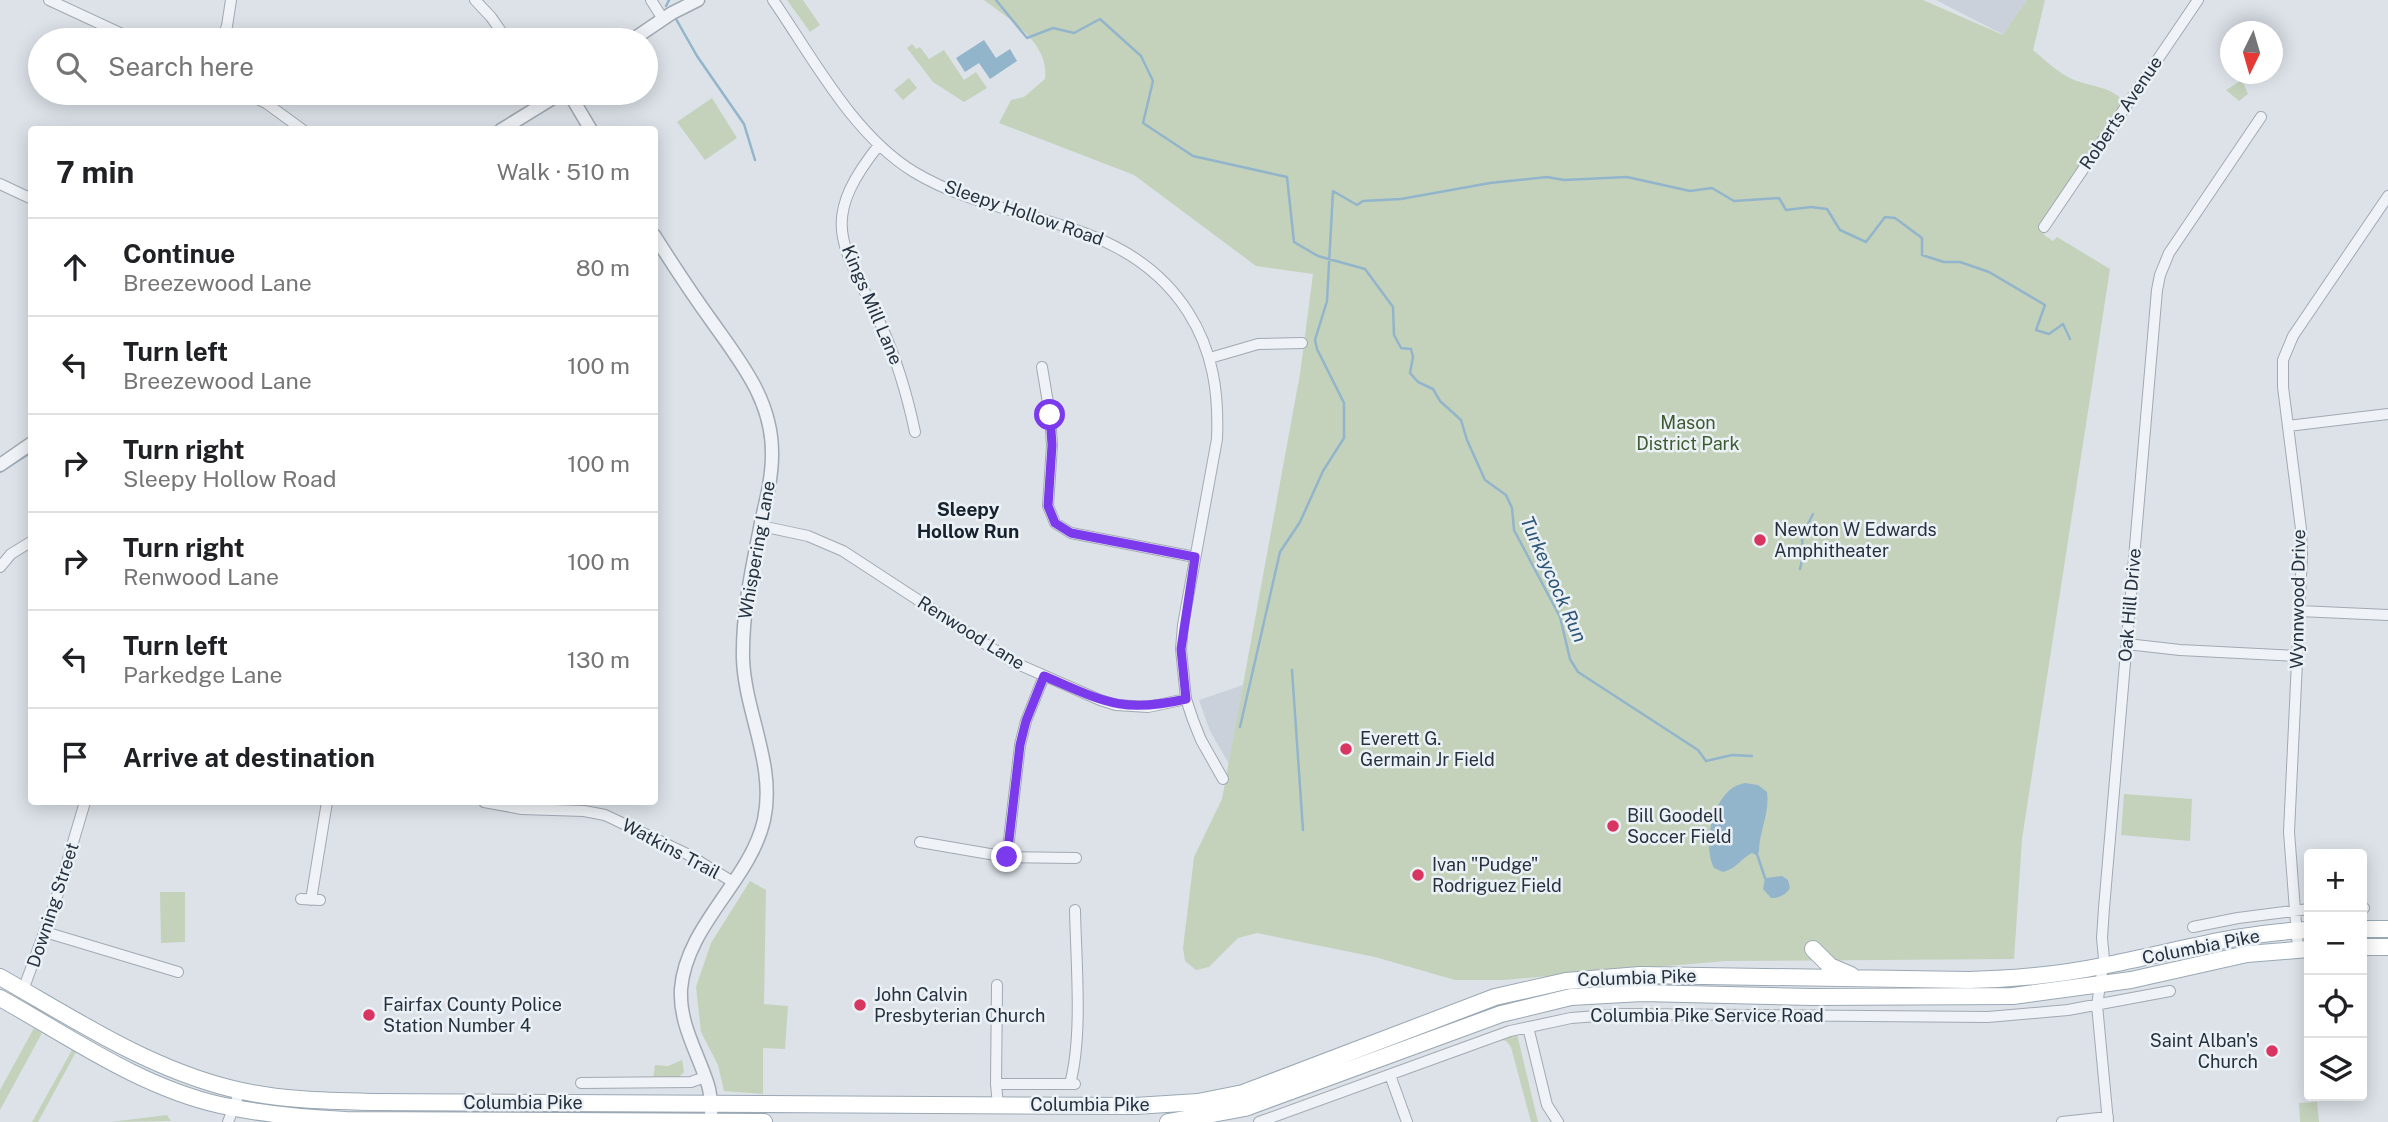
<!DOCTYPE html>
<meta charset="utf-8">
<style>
body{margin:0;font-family:"Public Sans",sans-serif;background:#f2f2f2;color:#202124}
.controls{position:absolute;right:21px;bottom:21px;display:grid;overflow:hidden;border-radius:7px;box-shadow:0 4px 18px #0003}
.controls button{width:63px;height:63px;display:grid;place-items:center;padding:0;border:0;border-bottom:2px solid #e0e0e0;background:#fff;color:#202124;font:35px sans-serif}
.compass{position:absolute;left:2220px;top:21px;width:63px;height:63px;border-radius:50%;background:#fff;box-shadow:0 4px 18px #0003;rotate:185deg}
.stop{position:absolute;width:21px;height:21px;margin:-16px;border:5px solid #7c3aed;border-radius:50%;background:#fff}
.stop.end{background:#7c3aed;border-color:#fff;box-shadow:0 2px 7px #0008}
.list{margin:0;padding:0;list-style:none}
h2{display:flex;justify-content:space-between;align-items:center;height:91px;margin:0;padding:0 28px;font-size:30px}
h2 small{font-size:23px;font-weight:400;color:#757577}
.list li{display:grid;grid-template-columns:46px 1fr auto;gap:21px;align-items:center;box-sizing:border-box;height:98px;padding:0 28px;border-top:2px solid #e0e0e0}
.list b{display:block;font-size:26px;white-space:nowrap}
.list p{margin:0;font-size:23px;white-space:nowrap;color:#757577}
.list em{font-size:23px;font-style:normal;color:#757577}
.icon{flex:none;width:38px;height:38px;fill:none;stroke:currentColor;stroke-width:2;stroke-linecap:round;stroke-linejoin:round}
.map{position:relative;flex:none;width:2388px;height:1122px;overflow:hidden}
.search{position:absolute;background:#fff;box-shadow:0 4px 18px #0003;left:28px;top:28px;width:630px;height:77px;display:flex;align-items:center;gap:18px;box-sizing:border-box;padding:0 24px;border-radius:38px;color:#757577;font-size:26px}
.panel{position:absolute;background:#fff;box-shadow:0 4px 18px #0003;left:28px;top:126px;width:630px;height:679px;border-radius:7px}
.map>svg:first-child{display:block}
</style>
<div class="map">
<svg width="2388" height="1122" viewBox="0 0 2388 1122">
<rect width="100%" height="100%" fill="#dce2e8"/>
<path fill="#cad1da" d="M 1936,0 L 2027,0 L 2004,35 Z
M 1243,685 L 1229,764 L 1210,731 L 1199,700 Z"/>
<path fill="#c4d2bc" d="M 787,0 L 803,0 L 820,25 L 810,32 Z
M 984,0 L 1923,0 L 2003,35 L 2027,0 L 2045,0 L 2033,50 C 2044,59 2055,70 2068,77 C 2088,88 2111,84 2126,104 L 2109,141 L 2089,160 L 2047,213 L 2044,235 L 2053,241 L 2057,237 L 2110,269 L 2022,839 L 2014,959 L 1726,961 L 1503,980 L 1455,980 L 1375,957 L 1257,933 L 1238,938 L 1209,967 L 1196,970 L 1185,961 L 1183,948 L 1194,857 L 1222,799 L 1300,374 L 1313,274 L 1256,266 L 1134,175 L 999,123 L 1011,100 L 1024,97 L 1045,79 C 1050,43 1009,19 984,0 Z
M 912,44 L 916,49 L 920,47 L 929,59 L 944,50 L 964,80 L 976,72 L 987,88 L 964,102 L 933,82 L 907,48 Z
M 909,78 L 917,88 L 903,100 L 894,90 Z
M 2242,80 L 2248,94 L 2239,101 L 2226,90 Z
M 712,98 L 737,138 L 705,160 L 677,122 Z
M 2124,794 L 2192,799 L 2190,841 L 2121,835 Z
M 750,881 L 766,890 L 764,1004 L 788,1006 L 785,1049 L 763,1048 L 763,1094 L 724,1091 L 718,1065 L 701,1032 L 696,987 L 711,943 Z
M 160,892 L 185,892 L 185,942 L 161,943 Z
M 34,1028 L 42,1033 L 0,1110 L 0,1090 Z
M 1517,1034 L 1538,1122 L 1531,1122 L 1511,1047 L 1506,1041 L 1498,1039 Z
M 72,1050 L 76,1052 L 38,1122 L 32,1122 Z
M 682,1060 L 684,1072 L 678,1078 L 653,1079 L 655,1065 L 668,1066 Z
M 2317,1102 L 2319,1122 L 2300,1122 L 2299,1103 Z
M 167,1115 L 171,1121 L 110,1122 Z"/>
<path fill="#93b5cb" d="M 984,40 L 996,58 L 1010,49 L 1017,61 L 990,79 L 979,63 L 965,72 L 956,58 Z
M 1745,783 L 1758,785 L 1767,792 C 1770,814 1759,831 1759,852 L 1756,855 L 1752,853 C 1740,859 1738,868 1723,872 L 1714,868 C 1701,844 1714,787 1745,783 Z
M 1782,876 L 1788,880 L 1790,888 C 1786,895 1779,898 1771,898 L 1763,889 L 1765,878 Z"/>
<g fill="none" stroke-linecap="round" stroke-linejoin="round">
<path stroke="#93b5cb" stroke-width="2.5" d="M 996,0 L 1027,38 L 1053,28 L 1074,33 L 1100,19 L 1141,56 L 1153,81 L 1143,123 L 1193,156 L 1287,177 L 1294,242 L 1318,256 L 1365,269 L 1393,307 L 1394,335 L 1401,348 L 1411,349 L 1413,357 L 1410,373 L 1418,382 L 1433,389 L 1440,401 L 1461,420 L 1467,440 L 1485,480 L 1506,495 L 1512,508 L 1514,530 L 1560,617 L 1570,659 L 1578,672 L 1698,750 L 1706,761 L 1732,755 L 1752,756
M 666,6 L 669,0
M 676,19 L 697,56 L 744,124 L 755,160
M 0,472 L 32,452
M 1800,569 L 1803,556 L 1802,536 L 1813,514
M 1292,670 L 1303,830
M 1240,727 L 1280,552 L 1300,522 L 1323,471 L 1344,438 L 1344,403 L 1317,349 L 1315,340 L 1327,301 L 1333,191 L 1357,205 L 1363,201 L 1401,199 L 1490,183 L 1547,177 L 1564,180 L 1627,177 L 1690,191 L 1712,188 L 1734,201 L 1779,198 L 1786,210 L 1811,207 L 1827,209 L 1840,230 L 1866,242 L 1885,217 L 1895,218 L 1922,238 L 1922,255 L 1944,262 L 1960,262 L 1989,272 L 2045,305 L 2036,330 L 2049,334 L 2063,324 L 2070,339
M 1757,854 L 1765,878"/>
<defs>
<path id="minor" d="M 49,0 L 135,40
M 475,0 L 491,17 L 507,40
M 651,0 L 663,19
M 773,0 C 813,58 853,135 914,172 C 1005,227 1124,212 1188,312 C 1213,351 1219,393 1217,439 L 1183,625 L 1181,649 L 1186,699 L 1193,720 L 1201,740 L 1223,779
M 221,40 L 227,26 L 231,0
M 245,93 L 266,103 L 303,130
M 879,145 C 816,224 844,245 881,325 C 897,360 907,394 915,432
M 0,184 L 32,199
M 2044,227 L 2198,0
M 1210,358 L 1258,344 L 1302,343
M 1042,367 L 1050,415 L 1052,445 L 1048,506 L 1055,523 L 1071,533 L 1195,557
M 2288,426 L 2388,414
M 761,526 L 808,536 L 843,551 L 1013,662 L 1100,700 L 1116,705 L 1148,707 L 1186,699
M 0,567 L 11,554 L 32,541
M 2299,611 L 2388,615
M 2127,644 L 2180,650 L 2297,656
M 484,802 L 522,809 L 584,811 L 605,815 L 687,854 L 733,882
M 920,842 L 1007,857 L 1076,858
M 1007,857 L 1020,745 L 1026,721 L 1044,676
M 301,899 L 320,900
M 311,900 L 327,802
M 2362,908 L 2364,908
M 2193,927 L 2238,918 L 2309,909
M 45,932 L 178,972
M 2298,949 L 2289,832 L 2302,555 L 2301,529 L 2283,387 L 2283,360 L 2293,336 L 2388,196
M 997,985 L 996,1084 L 998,1105
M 22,993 L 55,903 L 85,802
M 1528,1027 L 1547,1105 L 1558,1122
M 1390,1075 L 1407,1122
M 581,1083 L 691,1082 L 705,1077
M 996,1084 L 1075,1084
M 1070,1084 C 1083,1035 1076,963 1075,910
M 228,1122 L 240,1091
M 1259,1122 L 1510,1031 L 1571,1018 L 1623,1014 L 1988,1017 L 2068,1010 L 2170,991
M 2062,1122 L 2108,1117
M 2108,1122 L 2097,1005 L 2104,959 L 2102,938 L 2104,908 L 2157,290 L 2160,275 L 2169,253 L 2261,117"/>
<path id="tertiary" d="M 632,40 L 672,13 L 698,0
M 569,93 L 591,130
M 501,130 L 561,93
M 654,235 C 673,265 692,294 713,323 C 742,364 773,402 772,455 C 772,476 767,497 762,518 C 753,564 742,610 743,659 C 745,713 776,765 764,820 C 750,881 686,925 681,989 C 679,1024 698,1053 708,1085 C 712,1097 711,1109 711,1121
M 0,465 L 32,443"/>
<path id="primary" d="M 2362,929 L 2388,929
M 2362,947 L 2388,947
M 1813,949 L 1830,966 L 1851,975
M 0,977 C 74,1019 146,1067 229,1088 C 275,1100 325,1101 372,1102 L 1135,1106 L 1198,1102 L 1243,1093 L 1495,997 L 1566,981 L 1640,975 L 1969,980 C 2014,979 2058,975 2102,966 C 2171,953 2239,932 2309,930
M 0,998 C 70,1037 140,1087 220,1105 C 261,1114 304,1118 346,1120 L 764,1122
M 1168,1122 L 1245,1108 L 1501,1014 L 1571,997 L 1642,993 L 1812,997 L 2013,996 L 2131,980 L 2247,954 L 2309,949"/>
</defs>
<use href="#minor" stroke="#a1a9b2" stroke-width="12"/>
<use href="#tertiary" stroke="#a1a9b2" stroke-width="15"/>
<use href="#primary" stroke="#9aa8b4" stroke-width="18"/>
<use href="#minor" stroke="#eff2f6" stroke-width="10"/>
<use href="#tertiary" stroke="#eff2f6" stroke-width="12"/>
<use href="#primary" stroke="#fff" stroke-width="16"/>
</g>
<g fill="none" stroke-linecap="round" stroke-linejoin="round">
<path stroke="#7c3aed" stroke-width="9" d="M 1007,857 L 1020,745 L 1026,721 L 1044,676 C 1103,701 1121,714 1186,699 L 1181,649 L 1195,557 L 1071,533 L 1055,523 L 1048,506 L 1052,445 L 1050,415"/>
</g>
<g fill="#d83561" stroke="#ebf1f5" stroke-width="2.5">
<circle cx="1760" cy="540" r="7"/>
<circle cx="1346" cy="749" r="7"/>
<circle cx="1613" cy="826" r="7"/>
<circle cx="1418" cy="875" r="7"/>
<circle cx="860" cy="1005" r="7"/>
<circle cx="369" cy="1015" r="7"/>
<circle cx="2272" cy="1051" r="7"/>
</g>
<g text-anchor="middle" stroke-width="5" stroke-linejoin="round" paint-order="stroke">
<g font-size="18" fill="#25313f" stroke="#ebf1f5">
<text transform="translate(2121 113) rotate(-56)" y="6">Roberts Avenue</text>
<text transform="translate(1024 213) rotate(19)" y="6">Sleepy Hollow Road</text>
<text transform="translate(872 305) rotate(67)" y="6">Kings Mill Lane</text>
<text transform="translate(757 550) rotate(-80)" y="6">Whispering Lane</text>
<text transform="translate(2298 599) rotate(-89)" y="6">Wynnwood Drive</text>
<text transform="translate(2130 605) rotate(-85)" y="6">Oak Hill Drive</text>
<text transform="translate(971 633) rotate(32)" y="6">Renwood Lane</text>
<text transform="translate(671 849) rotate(28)" y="6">Watkins Trail</text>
<text transform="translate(53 905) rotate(-72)" y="6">Downing Street</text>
<text transform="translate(2201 947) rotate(-11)" y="6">Columbia Pike</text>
<text transform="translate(1637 978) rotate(-2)" y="6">Columbia Pike</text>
<text x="1707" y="1022">Columbia Pike Service Road</text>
<text x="523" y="1109">Columbia Pike</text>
<text x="1090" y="1111">Columbia Pike</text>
</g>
<g font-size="18" fill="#3e5c31" stroke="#ebf1f5">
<text x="1688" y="429">Mason<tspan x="1688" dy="21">District Park</tspan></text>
</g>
<g font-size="18" fill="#25313f" stroke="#ebf1f5" text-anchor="start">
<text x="1774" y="536">Newton W Edwards<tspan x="1774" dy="21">Amphitheater</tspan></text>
<text x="1360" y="745">Everett G.<tspan x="1360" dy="21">Germain Jr Field</tspan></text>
<text x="1627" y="822">Bill Goodell<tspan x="1627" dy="21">Soccer Field</tspan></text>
<text x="1432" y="871">Ivan "Pudge"<tspan x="1432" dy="21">Rodriguez Field</tspan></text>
<text x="874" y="1001">John Calvin<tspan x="874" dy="21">Presbyterian Church</tspan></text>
<text x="383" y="1011">Fairfax County Police<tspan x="383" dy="21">Station Number 4</tspan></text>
<text x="2258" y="1047" text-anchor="end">Saint Alban's<tspan x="2258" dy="21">Church</tspan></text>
</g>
<g font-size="19" font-weight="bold" fill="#17222f" stroke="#ebf1f5">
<text x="968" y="516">Sleepy<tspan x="968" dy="22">Hollow Run</tspan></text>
</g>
<g font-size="19" font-style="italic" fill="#2c5576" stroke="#ebf1f5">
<text transform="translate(1554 579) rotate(66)" y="7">Turkeycock Run</text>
</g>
</g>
</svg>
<div class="controls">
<button>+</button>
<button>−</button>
<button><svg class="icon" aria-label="locate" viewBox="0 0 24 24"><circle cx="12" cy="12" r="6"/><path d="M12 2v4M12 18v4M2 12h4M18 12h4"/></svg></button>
<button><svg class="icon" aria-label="layers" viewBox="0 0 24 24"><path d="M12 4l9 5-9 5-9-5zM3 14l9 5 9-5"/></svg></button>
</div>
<svg class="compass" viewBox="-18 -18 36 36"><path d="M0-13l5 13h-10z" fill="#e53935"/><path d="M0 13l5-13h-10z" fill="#757577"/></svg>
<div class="stop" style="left:1050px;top:415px"></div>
<div class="stop end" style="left:1007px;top:857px"></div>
<div class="search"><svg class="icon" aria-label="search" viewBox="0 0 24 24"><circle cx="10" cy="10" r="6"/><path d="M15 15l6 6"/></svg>Search here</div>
<section class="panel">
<h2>7 min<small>Walk · 510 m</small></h2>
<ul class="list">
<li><svg class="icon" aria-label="ahead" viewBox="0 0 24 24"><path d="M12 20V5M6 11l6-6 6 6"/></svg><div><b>Continue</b><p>Breezewood Lane</p></div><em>80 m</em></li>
<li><svg class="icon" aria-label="left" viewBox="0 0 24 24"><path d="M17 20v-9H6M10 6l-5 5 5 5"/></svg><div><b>Turn left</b><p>Breezewood Lane</p></div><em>100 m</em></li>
<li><svg class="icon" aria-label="right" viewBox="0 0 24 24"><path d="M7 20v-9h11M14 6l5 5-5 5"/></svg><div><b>Turn right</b><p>Sleepy Hollow Road</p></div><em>100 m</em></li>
<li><svg class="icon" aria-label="right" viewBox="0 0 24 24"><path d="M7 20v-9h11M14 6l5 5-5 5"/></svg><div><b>Turn right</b><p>Renwood Lane</p></div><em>100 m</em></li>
<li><svg class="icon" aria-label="left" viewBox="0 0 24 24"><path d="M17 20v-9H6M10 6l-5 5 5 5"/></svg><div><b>Turn left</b><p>Parkedge Lane</p></div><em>130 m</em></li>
<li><svg class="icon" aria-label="arrive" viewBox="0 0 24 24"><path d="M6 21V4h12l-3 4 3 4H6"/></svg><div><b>Arrive at destination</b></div></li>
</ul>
</section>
</div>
